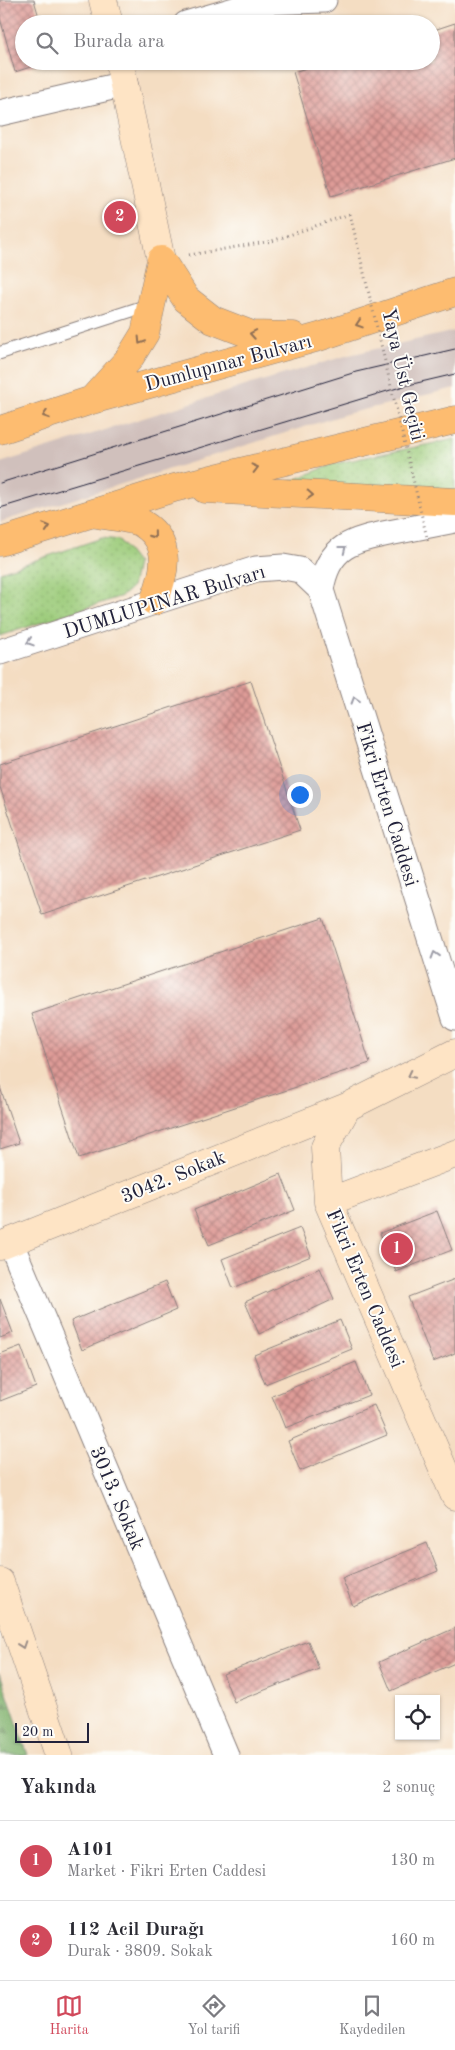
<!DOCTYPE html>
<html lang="tr">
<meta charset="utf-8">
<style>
body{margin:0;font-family:"Old Standard TT",serif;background:#f7f7f7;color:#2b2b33}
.controls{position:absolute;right:15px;bottom:15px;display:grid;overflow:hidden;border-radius:0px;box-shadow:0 1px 4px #0004}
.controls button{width:45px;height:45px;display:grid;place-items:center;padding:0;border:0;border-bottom:1px solid #e1e1e2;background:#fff;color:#2b2b33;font:25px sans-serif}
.scale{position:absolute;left:15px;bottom:12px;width:74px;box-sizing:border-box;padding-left:5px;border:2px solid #22223b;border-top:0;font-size:14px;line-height:18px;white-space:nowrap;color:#22223b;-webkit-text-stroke:4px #fdfcf7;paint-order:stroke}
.you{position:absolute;left:299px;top:794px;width:18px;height:18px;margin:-12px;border:4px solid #fff;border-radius:50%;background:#1a73e8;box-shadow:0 0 0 8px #1a73e833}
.badge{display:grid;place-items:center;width:32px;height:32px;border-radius:50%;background:#d1495b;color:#fff;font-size:16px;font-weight:700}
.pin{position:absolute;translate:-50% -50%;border:2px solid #fff;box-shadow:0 1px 5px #0006}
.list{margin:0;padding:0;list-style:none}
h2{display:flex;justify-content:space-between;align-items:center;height:65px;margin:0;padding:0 20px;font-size:21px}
h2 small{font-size:16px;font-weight:400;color:#7c7c81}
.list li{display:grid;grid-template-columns:32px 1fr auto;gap:15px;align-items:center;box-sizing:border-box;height:80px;padding:0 20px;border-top:1px solid #e1e1e2}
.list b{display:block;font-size:19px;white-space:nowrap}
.list p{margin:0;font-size:16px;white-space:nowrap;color:#7c7c81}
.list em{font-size:16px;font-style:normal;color:#7c7c81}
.icon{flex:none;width:28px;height:28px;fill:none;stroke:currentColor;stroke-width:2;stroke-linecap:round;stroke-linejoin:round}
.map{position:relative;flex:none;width:455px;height:1755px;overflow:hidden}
.search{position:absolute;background:#fff;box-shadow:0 1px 4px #0004;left:15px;right:15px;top:15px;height:55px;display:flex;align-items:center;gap:12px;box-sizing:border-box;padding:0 18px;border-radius:28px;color:#7c7c81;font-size:19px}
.sheet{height:225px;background:#fff}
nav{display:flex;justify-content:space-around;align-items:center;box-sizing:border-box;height:70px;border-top:1px solid #e1e1e2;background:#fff;font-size:14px;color:#7c7c81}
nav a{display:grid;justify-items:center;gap:2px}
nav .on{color:#d1495b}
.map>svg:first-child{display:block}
</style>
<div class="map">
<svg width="455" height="1755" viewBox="0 0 455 1755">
<defs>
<pattern id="grass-dots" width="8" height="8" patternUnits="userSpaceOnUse" patternTransform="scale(1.25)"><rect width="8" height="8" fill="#9dcc7b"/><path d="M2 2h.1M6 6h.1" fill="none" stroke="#87af6b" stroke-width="1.8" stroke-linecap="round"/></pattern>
<pattern id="forest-firs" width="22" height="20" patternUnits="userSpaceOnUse" patternTransform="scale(1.25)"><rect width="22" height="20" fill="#7eb06b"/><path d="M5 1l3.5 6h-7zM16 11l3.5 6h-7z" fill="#678f59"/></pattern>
<pattern id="building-cross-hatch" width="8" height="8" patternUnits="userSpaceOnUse" patternTransform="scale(1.25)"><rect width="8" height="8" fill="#de9b97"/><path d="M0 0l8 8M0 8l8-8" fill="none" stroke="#b47e7c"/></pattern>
</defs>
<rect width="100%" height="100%" fill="#fdfcf7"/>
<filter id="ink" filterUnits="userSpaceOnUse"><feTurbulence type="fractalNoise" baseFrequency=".02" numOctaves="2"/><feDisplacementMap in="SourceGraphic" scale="10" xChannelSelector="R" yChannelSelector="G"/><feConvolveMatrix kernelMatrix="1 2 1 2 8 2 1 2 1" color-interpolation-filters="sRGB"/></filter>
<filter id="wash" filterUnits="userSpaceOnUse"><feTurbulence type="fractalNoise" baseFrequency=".0096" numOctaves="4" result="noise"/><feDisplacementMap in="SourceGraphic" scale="20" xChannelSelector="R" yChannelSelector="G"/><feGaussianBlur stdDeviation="1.12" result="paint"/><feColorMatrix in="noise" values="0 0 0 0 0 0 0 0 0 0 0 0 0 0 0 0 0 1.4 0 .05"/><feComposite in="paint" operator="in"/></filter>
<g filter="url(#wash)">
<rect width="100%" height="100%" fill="#f4ddc2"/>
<path fill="#d0c0bc" d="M 455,331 L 455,388 L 346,414 L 0,522 L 0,463 L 258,382 L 349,355 Z"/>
<path fill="url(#grass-dots)" stroke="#60775b" d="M 455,439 L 455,492 L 282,485 L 333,464 Z
M 102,538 L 119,540 L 137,563 L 132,587 L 122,596 L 0,636 L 0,572 Z"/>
<path fill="url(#forest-firs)" stroke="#506953" d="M 0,1673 L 28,1755 L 0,1755 Z"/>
<g id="blocks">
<path fill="url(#building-cross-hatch)" d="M 0,0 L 34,0 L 41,24 L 24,24 L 24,61 L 46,62 L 15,72 L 0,18 Z
M 455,23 L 455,158 L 331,196 L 293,72 L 330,61 L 431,61 L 431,31 Z
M 251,681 L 300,830 L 42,915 L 0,787 L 0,764 Z
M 323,918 L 370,1063 L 79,1158 L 32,1014 Z
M 0,1087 L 19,1143 L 0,1149 Z
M 281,1174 L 295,1210 L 209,1245 L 194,1210 Z
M 437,1211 L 452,1250 L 396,1272 L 380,1233 Z
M 300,1228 L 311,1256 L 233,1288 L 222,1259 Z
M 320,1268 L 334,1299 L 259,1334 L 245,1302 Z
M 455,1279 L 455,1353 L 433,1362 L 408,1297 Z
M 165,1282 L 176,1310 L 82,1350 L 71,1321 Z
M 0,1299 L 13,1333 L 0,1338 Z
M 340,1320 L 352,1349 L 265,1384 L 254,1355 Z
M 21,1346 L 36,1387 L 0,1401 L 0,1354 Z
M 356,1362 L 369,1395 L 285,1428 L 272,1396 Z
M 374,1405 L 387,1435 L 300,1471 L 288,1441 Z
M 427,1543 L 438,1571 L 353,1606 L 342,1578 Z
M 455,1628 L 455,1663 L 391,1691 L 379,1662 Z
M 308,1641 L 319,1669 L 234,1702 L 223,1674 Z"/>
</g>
</g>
<g filter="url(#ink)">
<use href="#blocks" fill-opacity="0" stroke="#8b807e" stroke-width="1"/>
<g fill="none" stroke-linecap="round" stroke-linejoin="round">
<defs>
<path id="lane" d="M 0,353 L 152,304"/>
<path id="street" d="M 186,24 L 262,2 L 324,0
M 0,113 L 125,84
M 455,520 C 435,524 415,528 394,532 C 354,540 328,544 321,590 L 455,1018
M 0,652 L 256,569 L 283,567 L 300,570 L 321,590
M 10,1241 L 226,1755"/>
<path id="secondary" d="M 103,0 L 109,24
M 119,61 L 161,260
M 455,1053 L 347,1107 L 325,1147 L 328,1202 L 455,1496
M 328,1202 L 455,1154
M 0,1246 L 347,1107
M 0,1582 L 59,1755"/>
<path id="highway" d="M 161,260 L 186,299 L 213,320 L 252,335 L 293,336
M 92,400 L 129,359 L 145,333 L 161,260
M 0,430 L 92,400 L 319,337 L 455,292
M 205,489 L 455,502
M 97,514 C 107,516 136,519 143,524 C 173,543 165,574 154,601
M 0,542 L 174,488 L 455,420"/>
</defs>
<use href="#lane" stroke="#8b807e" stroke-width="14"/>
<use href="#street" stroke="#8b807e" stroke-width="27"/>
<use href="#secondary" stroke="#8b807e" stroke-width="29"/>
<use href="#highway" stroke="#8b807e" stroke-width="29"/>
<path stroke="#8b807e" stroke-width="3" stroke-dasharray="1 4" stroke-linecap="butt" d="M 189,255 L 272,241 L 350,214"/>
<use href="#lane" stroke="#fff" stroke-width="12"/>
<use href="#street" stroke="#fff" stroke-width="25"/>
<use href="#secondary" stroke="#fee4c5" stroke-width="28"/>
<use href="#highway" stroke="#fdbc6f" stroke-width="28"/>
<path stroke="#22223b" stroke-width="1" d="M 0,483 L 356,372 L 455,349
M 0,508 L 404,386 L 455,374"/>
<path stroke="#8b807e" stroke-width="3" stroke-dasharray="1 4" stroke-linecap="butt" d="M 350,214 L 428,542"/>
</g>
<defs><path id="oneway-chevron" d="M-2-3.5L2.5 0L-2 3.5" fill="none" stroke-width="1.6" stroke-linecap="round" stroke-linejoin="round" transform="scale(1.25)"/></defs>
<g stroke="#906f55">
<use href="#oneway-chevron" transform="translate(359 324) rotate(162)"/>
<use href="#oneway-chevron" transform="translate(253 334) rotate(-170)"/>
<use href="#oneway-chevron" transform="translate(141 341) rotate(122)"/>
<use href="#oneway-chevron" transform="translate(46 415) rotate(162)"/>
<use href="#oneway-chevron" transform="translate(255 468) rotate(-14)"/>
<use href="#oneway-chevron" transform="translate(310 495) rotate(3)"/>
<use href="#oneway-chevron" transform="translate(47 527) rotate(-17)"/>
<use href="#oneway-chevron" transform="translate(153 535) rotate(51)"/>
</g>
<g stroke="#9c9ca7">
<use href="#oneway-chevron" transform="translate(343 549) rotate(-38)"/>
<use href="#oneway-chevron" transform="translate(30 642) rotate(162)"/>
<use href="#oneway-chevron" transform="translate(355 700) rotate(-107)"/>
<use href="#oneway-chevron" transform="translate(435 955) rotate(-107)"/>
</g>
<g stroke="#9b8d87">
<use href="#oneway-chevron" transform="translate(411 1075) rotate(154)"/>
<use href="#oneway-chevron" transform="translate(22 1645) rotate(71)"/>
</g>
</g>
<g text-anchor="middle" stroke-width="4" stroke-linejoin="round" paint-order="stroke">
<g font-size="20" fill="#22223b" stroke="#fdfcf7">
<text transform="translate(228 362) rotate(-15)" y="7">Dumlupınar Bulvarı</text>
<text transform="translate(404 374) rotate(77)" y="7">Yaya Üst Geçiti</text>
<text transform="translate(164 601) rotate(-17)" y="7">DUMLUPINAR Bulvarı</text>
<text transform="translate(388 804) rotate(73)" y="7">Fikri Erten Caddesi</text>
<text transform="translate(173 1176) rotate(-22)" y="7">3042. Sokak</text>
<text transform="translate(366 1288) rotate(67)" y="7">Fikri Erten Caddesi</text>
<text transform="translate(118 1498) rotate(67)" y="7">3013. Sokak</text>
</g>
</g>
</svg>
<div class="controls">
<button><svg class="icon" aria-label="locate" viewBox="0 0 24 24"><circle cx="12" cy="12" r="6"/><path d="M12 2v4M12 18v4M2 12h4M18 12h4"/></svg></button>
</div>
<div class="scale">20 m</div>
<div class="you"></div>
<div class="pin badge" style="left:397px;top:1249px">1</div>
<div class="pin badge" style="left:120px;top:217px">2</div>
<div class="search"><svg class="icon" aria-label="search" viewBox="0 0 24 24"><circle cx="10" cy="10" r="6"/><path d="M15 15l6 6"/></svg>Burada ara</div>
</div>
<section class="sheet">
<h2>Yakında<small>2 sonuç</small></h2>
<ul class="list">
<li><span class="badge">1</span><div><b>A101</b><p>Market · Fikri Erten Caddesi</p></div><em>130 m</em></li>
<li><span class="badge">2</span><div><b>112 Acil Durağı</b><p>Durak · 3809. Sokak</p></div><em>160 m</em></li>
</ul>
</section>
<nav>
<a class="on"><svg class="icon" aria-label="map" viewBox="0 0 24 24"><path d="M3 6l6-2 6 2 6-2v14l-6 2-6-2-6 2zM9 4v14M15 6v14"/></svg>Harita</a>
<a><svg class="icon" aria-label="directions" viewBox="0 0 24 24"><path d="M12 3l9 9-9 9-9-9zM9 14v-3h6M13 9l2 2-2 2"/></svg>Yol tarifi</a>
<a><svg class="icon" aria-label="saved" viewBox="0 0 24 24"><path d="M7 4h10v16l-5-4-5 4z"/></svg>Kaydedilen</a>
</nav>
